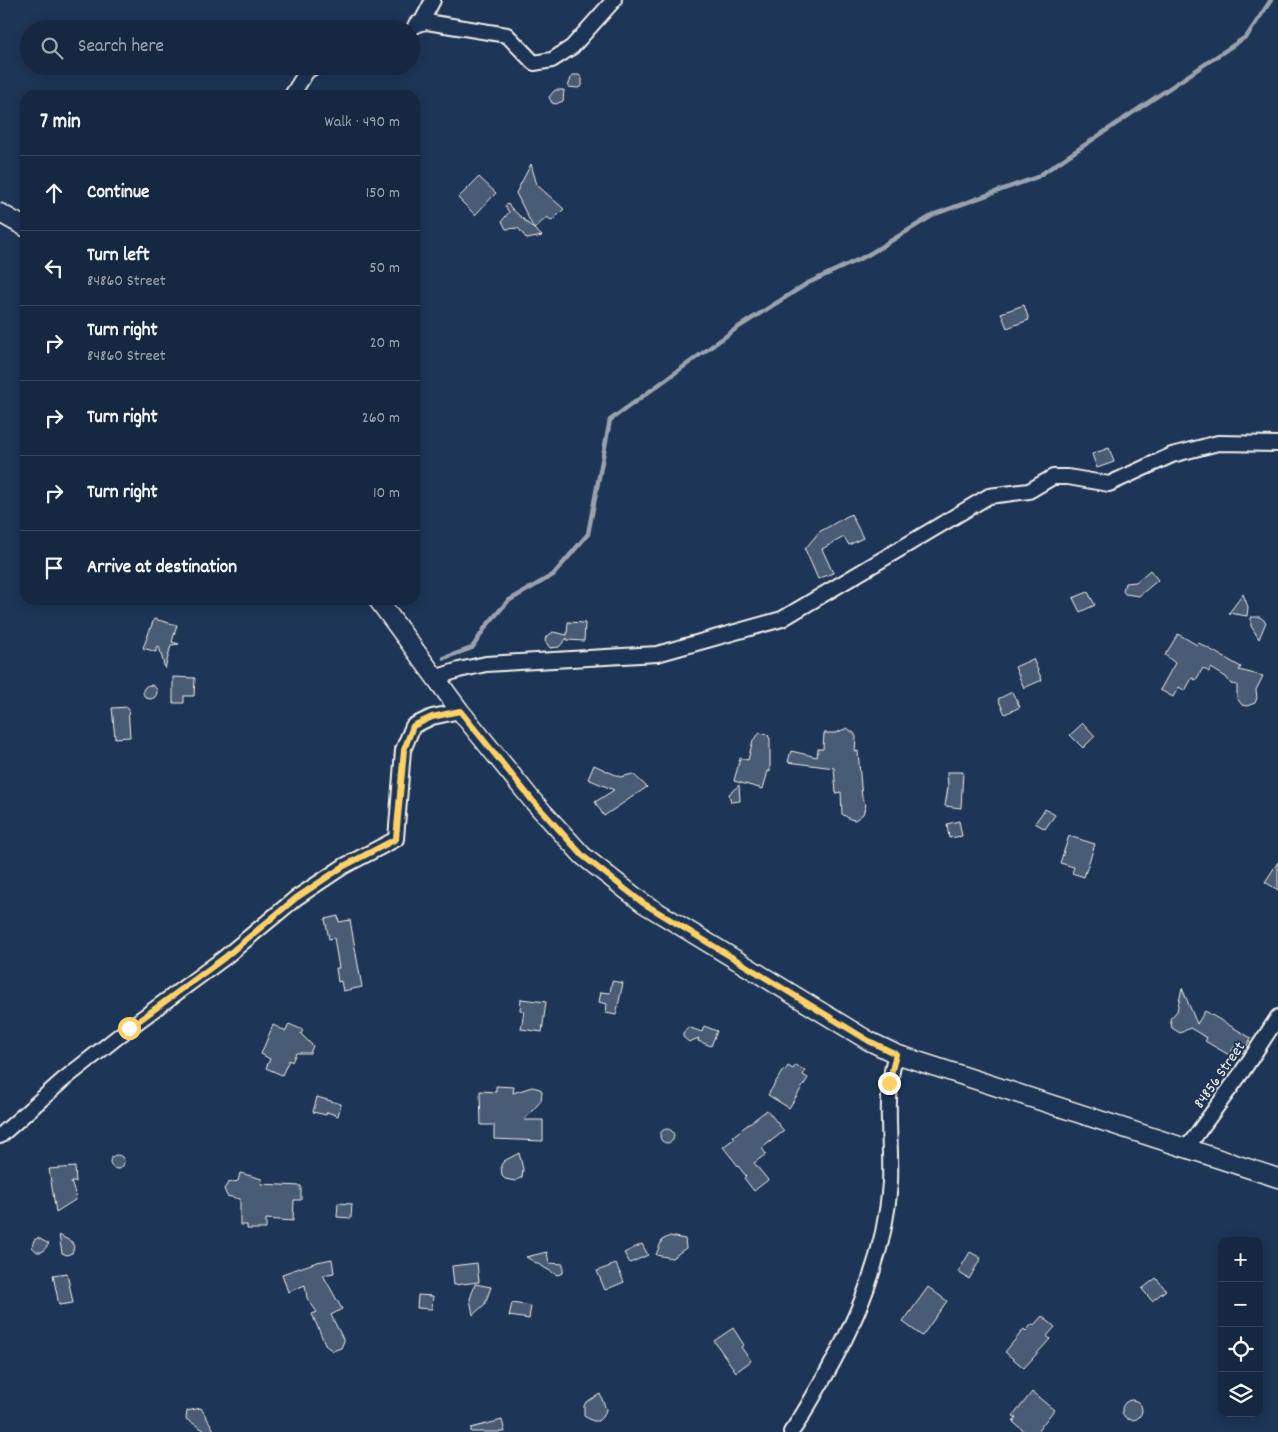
<!DOCTYPE html>
<meta charset="utf-8">
<style>
body{margin:0;font-family:Dekko,sans-serif;background:#23344c;color:#f1f3f6}
.controls{position:absolute;right:15px;bottom:15px;display:grid;overflow:hidden;border-radius:10px;box-shadow:0 2px 12px #0003}
.controls button{width:45px;height:45px;display:grid;place-items:center;padding:0;border:0;border-bottom:1px solid #35445a;background:#162841;color:#f1f3f6;font:25px sans-serif}
.stop{position:absolute;width:15px;height:15px;margin:-11px;border:4px solid #ffd166;border-radius:50%;background:#fff}
.stop.end{background:#ffd166;border-color:#fff;box-shadow:0 1px 5px #0008}
.list{margin:0;padding:0;list-style:none}
h2{display:flex;justify-content:space-between;align-items:center;height:65px;margin:0;padding:0 20px;font-size:21px}
h2 small{font-size:16px;font-weight:400;color:#9ea6b1}
.list li{display:grid;grid-template-columns:32px 1fr auto;gap:15px;align-items:center;box-sizing:border-box;height:75px;padding:0 20px;border-top:1px solid #35445a}
.list b{display:block;font-size:19px;white-space:nowrap}
.list p{margin:0;font-size:16px;white-space:nowrap;color:#9ea6b1}
.list em{font-size:16px;font-style:normal;color:#9ea6b1}
.icon{flex:none;width:28px;height:28px;fill:none;stroke:currentColor;stroke-width:2;stroke-linecap:round;stroke-linejoin:round}
.map{position:relative;flex:none;width:1278px;height:1432px;overflow:hidden}
.search{position:absolute;background:#162841;box-shadow:0 2px 12px #0003;left:20px;top:20px;width:400px;height:55px;display:flex;align-items:center;gap:12px;box-sizing:border-box;padding:0 18px;border-radius:28px;color:#9ea6b1;font-size:19px}
.panel{position:absolute;background:#162841;box-shadow:0 2px 12px #0003;left:20px;top:90px;width:400px;height:515px;border-radius:15px}
.map>svg:first-child{display:block}
</style>
<div class="map">
<svg width="1278" height="1432" viewBox="0 0 1278 1432">
<rect width="100%" height="100%" fill="#1d3557"/>
<filter id="ink" filterUnits="userSpaceOnUse"><feTurbulence type="fractalNoise" baseFrequency=".02" numOctaves="2"/><feDisplacementMap in="SourceGraphic" scale="10" xChannelSelector="R" yChannelSelector="G"/><feConvolveMatrix kernelMatrix="1 2 1 2 8 2 1 2 1" color-interpolation-filters="sRGB"/></filter>
<g filter="url(#ink)">
<g fill="none" stroke-linecap="round" stroke-linejoin="round">
<path stroke="#9aa2ab" stroke-width="4.5" d="M 444,658 L 472,648 L 487,625 L 508,601 L 553,575 L 588,534 L 610,420 L 737,328 L 808,283 L 866,256 L 935,214 L 1037,177 L 1247,36 L 1271,0"/>
</g>
<path fill="#485b74" stroke="#f4f1e8" d="M 572,75 L 579,75 L 582,78 L 582,86 L 578,88 L 568,87 Z
M 555,90 L 564,90 L 563,101 L 556,104 L 552,103 L 549,97 Z
M 531,164 L 537,185 L 564,209 L 552,221 L 547,217 L 534,229 L 516,193 Z
M 479,177 L 496,193 L 475,215 L 458,198 Z
M 508,204 L 512,209 L 542,236 L 527,239 L 518,228 L 506,229 L 502,221 L 509,212 L 505,206 Z
M 1024,305 L 1029,320 L 1007,328 L 1001,313 Z
M 1109,448 L 1114,462 L 1097,468 L 1092,454 Z
M 851,514 L 863,538 L 849,545 L 844,537 L 822,549 L 833,573 L 818,579 L 805,549 L 819,532 Z
M 1150,570 L 1158,580 L 1139,596 L 1125,594 L 1123,591 L 1125,583 L 1136,582 Z
M 1088,592 L 1095,605 L 1080,612 L 1073,598 Z
M 1243,594 L 1248,607 L 1247,616 L 1229,613 Z
M 1251,617 L 1260,617 L 1266,622 L 1259,639 L 1251,626 Z
M 154,619 L 177,625 L 172,642 L 179,644 L 171,645 L 165,669 L 159,646 L 156,647 L 156,652 L 143,648 Z
M 568,622 L 585,623 L 584,641 L 567,640 L 567,638 L 559,647 L 550,648 L 545,641 L 546,637 L 553,632 L 567,635 Z
M 1178,634 L 1197,645 L 1199,643 L 1241,667 L 1239,670 L 1263,676 L 1256,690 L 1257,698 L 1255,703 L 1247,706 L 1242,705 L 1237,698 L 1237,685 L 1231,684 L 1226,677 L 1211,668 L 1209,672 L 1203,668 L 1196,680 L 1192,678 L 1185,691 L 1179,687 L 1173,697 L 1160,690 L 1175,663 L 1165,655 Z
M 1033,659 L 1042,680 L 1024,688 L 1015,667 Z
M 173,677 L 195,678 L 194,696 L 184,696 L 184,703 L 173,703 Z
M143 692a7 7 0 1 1 14 0a7 7 0 1 1-14 0Z
M 1012,692 L 1020,707 L 1005,714 L 998,699 Z
M 128,707 L 130,737 L 115,738 L 112,708 Z
M 1083,723 L 1095,736 L 1083,748 L 1070,735 Z
M 847,728 L 854,733 L 856,737 L 855,752 L 858,751 L 862,798 L 866,805 L 863,814 L 855,820 L 850,819 L 842,814 L 841,792 L 836,793 L 834,768 L 788,762 L 791,751 L 817,757 L 818,749 L 823,749 L 824,733 L 836,733 Z
M 760,733 L 768,735 L 770,739 L 770,772 L 768,771 L 763,789 L 734,781 L 740,758 L 748,760 L 753,740 Z
M 594,765 L 620,777 L 633,774 L 647,787 L 604,816 L 595,802 L 614,790 L 588,779 Z
M 947,772 L 963,772 L 961,808 L 945,806 L 948,787 Z
M 739,785 L 740,801 L 731,802 L 729,794 Z
M 1045,809 L 1055,815 L 1045,829 L 1035,823 Z
M 959,821 L 962,836 L 949,838 L 947,824 Z
M 1069,836 L 1095,844 L 1084,877 L 1072,873 L 1074,867 L 1060,863 Z
M 1278,862 L 1278,890 L 1265,882 Z
M 338,916 L 339,922 L 350,920 L 362,987 L 343,991 L 341,981 L 338,982 L 336,968 L 339,968 L 334,938 L 329,939 L 325,919 Z
M 612,981 L 623,983 L 616,1015 L 606,1013 L 607,1004 L 599,1002 L 601,992 L 610,993 Z
M 1182,988 L 1197,1024 L 1205,1011 L 1251,1038 L 1243,1053 L 1234,1047 L 1229,1055 L 1205,1041 L 1207,1038 L 1190,1028 L 1180,1033 L 1172,1028 L 1170,1019 L 1177,1011 Z
M 521,999 L 546,1002 L 542,1032 L 521,1029 L 524,1011 L 520,1010 Z
M 289,1024 L 303,1030 L 301,1034 L 313,1046 L 310,1053 L 296,1053 L 292,1062 L 289,1060 L 282,1075 L 266,1068 L 270,1059 L 261,1054 L 273,1025 L 286,1031 Z
M 704,1026 L 717,1031 L 711,1046 L 698,1041 L 699,1038 L 689,1042 L 683,1037 L 683,1033 L 688,1027 L 702,1032 Z
M 796,1065 L 805,1071 L 803,1075 L 808,1078 L 789,1108 L 768,1095 L 783,1070 L 785,1071 L 788,1066 L 793,1069 Z
M 496,1086 L 514,1087 L 513,1093 L 532,1087 L 540,1089 L 542,1092 L 541,1101 L 524,1120 L 543,1120 L 543,1141 L 494,1139 L 494,1125 L 481,1125 L 480,1091 L 496,1092 Z
M 317,1097 L 341,1104 L 338,1116 L 327,1112 L 326,1115 L 313,1112 Z
M 767,1110 L 784,1131 L 762,1148 L 766,1154 L 754,1163 L 768,1180 L 754,1191 L 744,1178 L 746,1176 L 723,1147 L 735,1138 L 733,1136 Z
M660 1136a7 7 0 1 1 14 0a7 7 0 1 1-14 0Z
M 519,1153 L 523,1169 L 522,1177 L 515,1181 L 505,1179 L 502,1176 L 501,1165 L 504,1161 Z
M110 1162a7 7 0 1 1 14 0a7 7 0 1 1-14 0Z
M 75,1167 L 76,1182 L 71,1182 L 76,1196 L 75,1200 L 56,1212 L 49,1169 Z
M 240,1173 L 262,1179 L 261,1184 L 301,1186 L 301,1200 L 294,1200 L 293,1221 L 266,1219 L 266,1229 L 247,1229 L 247,1225 L 240,1225 L 240,1199 L 227,1196 L 224,1189 L 228,1183 L 238,1181 Z
M 338,1203 L 352,1204 L 351,1218 L 337,1217 Z
M 59,1235 L 72,1242 L 74,1247 L 72,1253 L 67,1255 L 62,1253 Z
M 670,1236 L 685,1239 L 686,1248 L 672,1258 L 656,1255 L 662,1240 Z
M 38,1238 L 49,1244 L 42,1252 L 37,1252 L 32,1247 L 34,1240 Z
M 642,1244 L 648,1255 L 630,1263 L 624,1253 Z
M 547,1252 L 549,1263 L 563,1264 L 563,1273 L 557,1275 L 526,1257 Z
M 970,1252 L 981,1258 L 969,1279 L 958,1272 Z
M 332,1259 L 334,1273 L 323,1275 L 342,1309 L 331,1315 L 344,1341 L 341,1348 L 333,1351 L 326,1346 L 312,1314 L 317,1312 L 307,1298 L 305,1285 L 288,1292 L 282,1274 L 317,1262 Z
M 477,1263 L 479,1282 L 454,1285 L 452,1266 Z
M 616,1264 L 624,1282 L 605,1290 L 597,1271 Z
M 67,1273 L 73,1303 L 59,1305 L 53,1275 Z
M 1156,1278 L 1166,1290 L 1152,1301 L 1142,1289 Z
M 475,1284 L 491,1287 L 485,1304 L 473,1315 L 470,1299 Z
M 928,1287 L 947,1301 L 922,1336 L 903,1322 Z
M 418,1295 L 433,1296 L 432,1309 L 417,1308 Z
M 512,1303 L 531,1306 L 529,1319 L 509,1316 Z
M 1042,1316 L 1055,1327 L 1047,1336 L 1050,1339 L 1024,1368 L 1005,1352 L 1024,1329 L 1026,1331 L 1032,1324 L 1034,1325 Z
M 733,1328 L 744,1345 L 741,1347 L 751,1361 L 736,1372 L 714,1341 Z
M 1032,1392 L 1054,1410 L 1037,1432 L 1025,1432 L 1013,1422 L 1016,1418 L 1013,1416 Z
M 600,1394 L 606,1409 L 605,1414 L 598,1421 L 593,1421 L 584,1416 L 584,1406 L 586,1402 Z
M1122 1410a10 10 0 1 1 20 0a10 10 0 1 1-20 0Z
M 201,1408 L 215,1432 L 207,1432 L 186,1419 L 187,1411 Z
M 502,1420 L 505,1432 L 471,1432 L 471,1428 Z"/>
<g fill="none" stroke-linecap="round" stroke-linejoin="round">
<defs>
<path id="minor" d="M 416,24 L 427,22 L 507,35 L 534,63 L 552,60 L 572,47 L 614,0
M 415,26 L 422,21 L 433,0
M 292,95 L 307,71 L 315,66
M 435,678 L 459,670 L 486,664 L 657,654 L 782,619 L 989,496 L 1029,491 L 1053,477 L 1068,477 L 1109,484 L 1172,455 L 1218,443 L 1278,444
M 0,1136 L 63,1080 L 129,1028 L 224,958 L 296,898 L 344,866 L 396,839 L 403,750 L 413,726 L 432,717 L 460,711
M 1186,1149 L 1242,1072 L 1278,1017
M 791,1432 C 801,1419 809,1404 817,1390 C 855,1326 885,1257 890,1183 C 892,1139 883,1097 896,1054"/>
<path id="tertiary" d="M 0,213 L 25,227
M 378,600 L 460,711 L 532,800 L 583,856 L 643,903 L 869,1041 L 896,1054 L 1278,1178"/>
</defs>
<use href="#minor" stroke="#f4f1e8" stroke-width="18"/>
<use href="#tertiary" stroke="#f4f1e8" stroke-width="21"/>
<use href="#minor" stroke="#1d3557" stroke-width="14"/>
<use href="#tertiary" stroke="#1d3557" stroke-width="18"/>
</g>
</g>
<g fill="none" stroke-linecap="round" stroke-linejoin="round" filter="url(#ink)">
<path stroke="#ffd166" stroke-width="6" d="M 129,1028 L 224,958 L 296,898 L 344,866 L 396,839 L 404,750 L 413,726 L 432,717 L 460,711 L 532,800 L 583,856 L 643,903 L 869,1041 L 896,1054 L 889,1083"/>
</g>
<g text-anchor="middle" stroke-width="4" stroke-linejoin="round" paint-order="stroke">
<g font-size="16" fill="#f4f1e8" stroke="#1d3557">
<text transform="translate(1218 1074) rotate(-55)" y="6">84856 Street</text>
</g>
</g>
</svg>
<div class="controls">
<button>+</button>
<button>−</button>
<button><svg class="icon" aria-label="locate" viewBox="0 0 24 24"><circle cx="12" cy="12" r="6"/><path d="M12 2v4M12 18v4M2 12h4M18 12h4"/></svg></button>
<button><svg class="icon" aria-label="layers" viewBox="0 0 24 24"><path d="M12 4l9 5-9 5-9-5zM3 14l9 5 9-5"/></svg></button>
</div>
<div class="stop" style="left:129px;top:1028px"></div>
<div class="stop end" style="left:889px;top:1083px"></div>
<div class="search"><svg class="icon" aria-label="search" viewBox="0 0 24 24"><circle cx="10" cy="10" r="6"/><path d="M15 15l6 6"/></svg>Search here</div>
<section class="panel">
<h2>7 min<small>Walk · 490 m</small></h2>
<ul class="list">
<li><svg class="icon" aria-label="ahead" viewBox="0 0 24 24"><path d="M12 20V5M6 11l6-6 6 6"/></svg><div><b>Continue</b></div><em>150 m</em></li>
<li><svg class="icon" aria-label="left" viewBox="0 0 24 24"><path d="M17 20v-9H6M10 6l-5 5 5 5"/></svg><div><b>Turn left</b><p>84860 Street</p></div><em>50 m</em></li>
<li><svg class="icon" aria-label="right" viewBox="0 0 24 24"><path d="M7 20v-9h11M14 6l5 5-5 5"/></svg><div><b>Turn right</b><p>84860 Street</p></div><em>20 m</em></li>
<li><svg class="icon" aria-label="right" viewBox="0 0 24 24"><path d="M7 20v-9h11M14 6l5 5-5 5"/></svg><div><b>Turn right</b></div><em>260 m</em></li>
<li><svg class="icon" aria-label="right" viewBox="0 0 24 24"><path d="M7 20v-9h11M14 6l5 5-5 5"/></svg><div><b>Turn right</b></div><em>10 m</em></li>
<li><svg class="icon" aria-label="arrive" viewBox="0 0 24 24"><path d="M6 21V4h12l-3 4 3 4H6"/></svg><div><b>Arrive at destination</b></div></li>
</ul>
</section>
</div>
